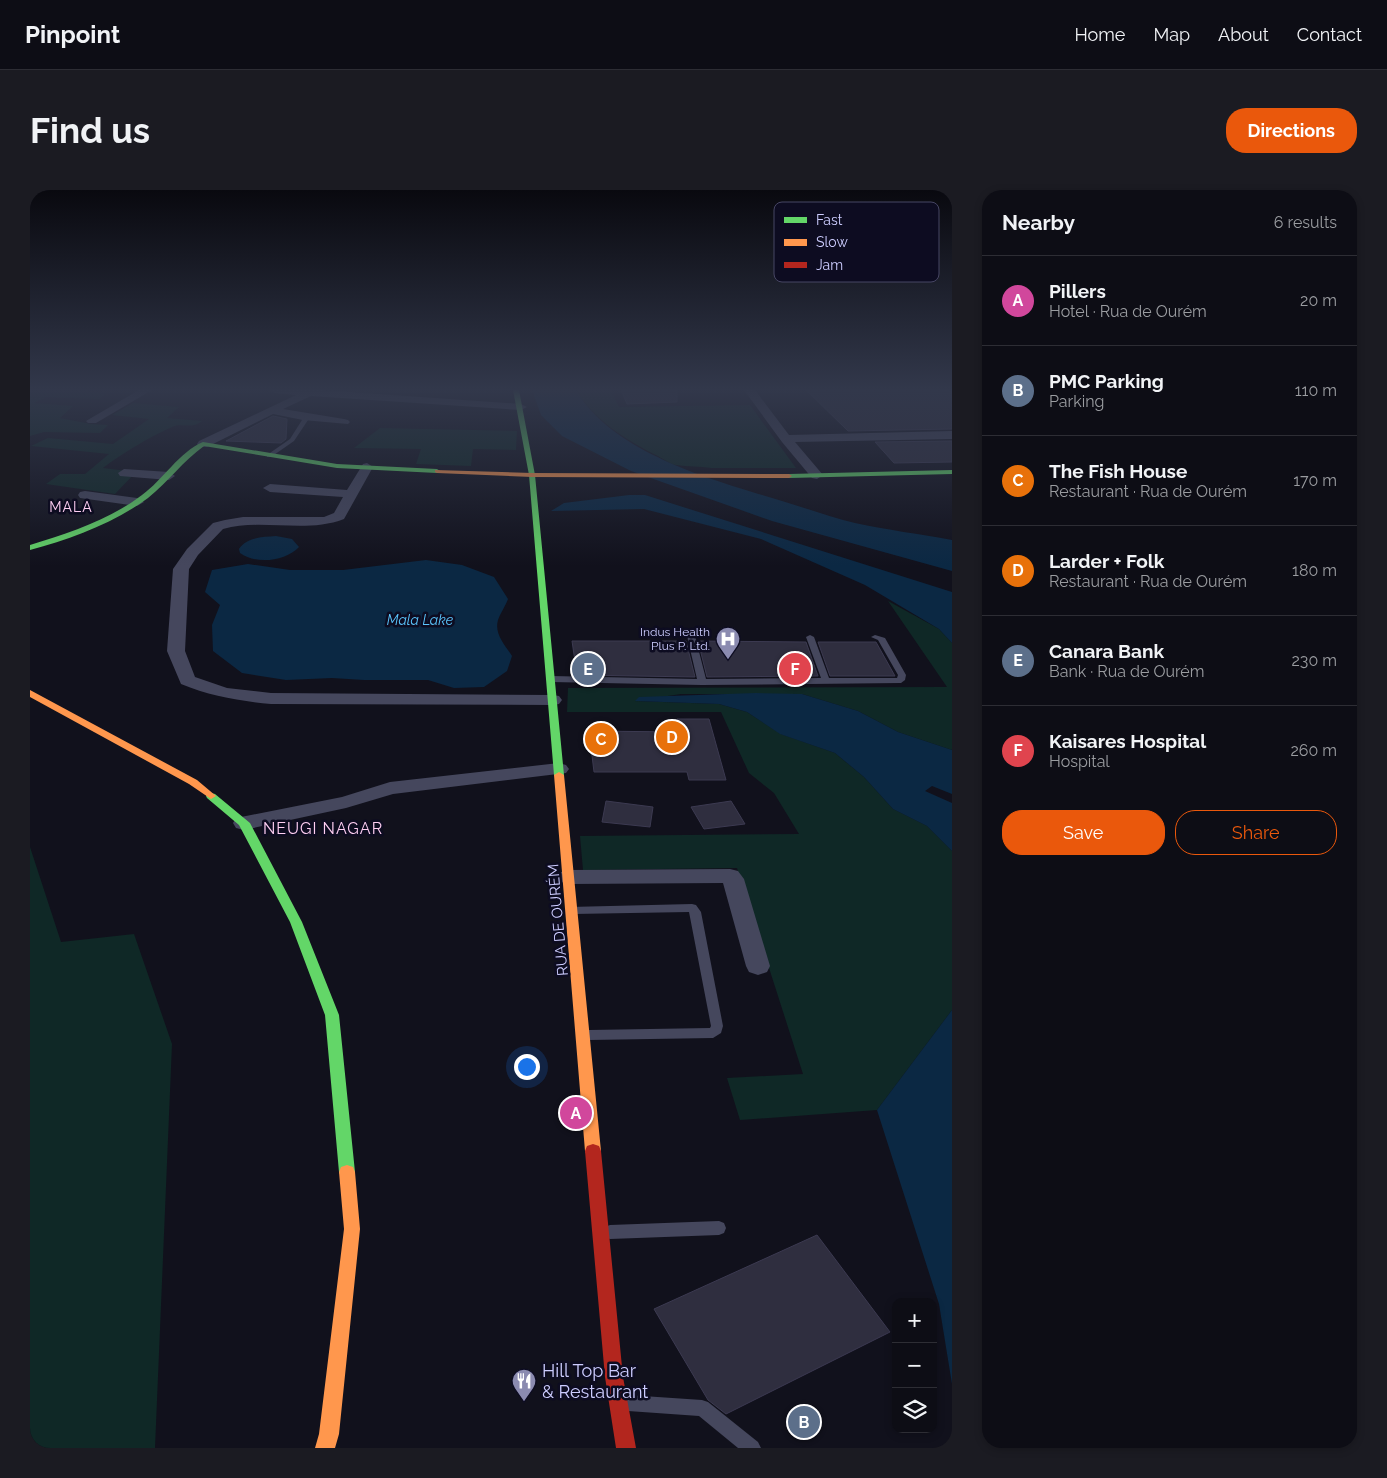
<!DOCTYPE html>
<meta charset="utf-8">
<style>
body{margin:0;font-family:Raleway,sans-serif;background:#1b1b22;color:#f1f3f6}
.controls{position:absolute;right:15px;bottom:15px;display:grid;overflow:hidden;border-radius:10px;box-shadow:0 2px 8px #0003}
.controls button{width:45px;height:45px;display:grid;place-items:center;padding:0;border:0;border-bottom:1px solid #2d2d34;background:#0d0d15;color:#f1f3f6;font:25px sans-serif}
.you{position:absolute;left:496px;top:876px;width:18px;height:18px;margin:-12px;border:4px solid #fff;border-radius:50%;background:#1a73e8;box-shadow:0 0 0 8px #1a73e833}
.badge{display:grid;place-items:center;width:32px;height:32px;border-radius:50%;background:#ea580c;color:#fff;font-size:16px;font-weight:700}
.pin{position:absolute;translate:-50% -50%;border:2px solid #fff;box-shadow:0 1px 5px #0006}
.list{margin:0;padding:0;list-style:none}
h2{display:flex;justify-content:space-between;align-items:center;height:65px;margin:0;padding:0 20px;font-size:21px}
h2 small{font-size:16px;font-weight:400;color:#9a9ca0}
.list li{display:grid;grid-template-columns:32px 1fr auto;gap:15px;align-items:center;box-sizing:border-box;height:90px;padding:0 20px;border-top:1px solid #2d2d34}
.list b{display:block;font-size:19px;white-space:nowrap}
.list p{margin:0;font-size:16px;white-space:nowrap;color:#9a9ca0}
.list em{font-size:16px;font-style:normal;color:#9a9ca0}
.actions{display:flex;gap:10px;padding:15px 20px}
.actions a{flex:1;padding:11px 0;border:1px solid #ea580c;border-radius:20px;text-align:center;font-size:18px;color:#ea580c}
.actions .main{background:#ea580c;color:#fff}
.icon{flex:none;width:28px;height:28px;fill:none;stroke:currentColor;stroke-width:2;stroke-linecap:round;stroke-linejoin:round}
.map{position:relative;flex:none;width:922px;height:1258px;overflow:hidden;border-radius:20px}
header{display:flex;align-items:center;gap:30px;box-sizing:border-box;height:70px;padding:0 25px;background:#0d0d15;border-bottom:1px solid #2d2d34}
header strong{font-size:24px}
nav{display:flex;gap:28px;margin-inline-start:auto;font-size:18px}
.intro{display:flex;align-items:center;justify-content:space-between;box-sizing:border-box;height:120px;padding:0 30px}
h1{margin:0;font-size:35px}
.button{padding:12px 22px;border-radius:20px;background:#ea580c;color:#fff;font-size:18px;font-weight:700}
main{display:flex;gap:30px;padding:0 30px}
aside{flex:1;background:#0d0d15;border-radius:20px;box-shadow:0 2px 8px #0003}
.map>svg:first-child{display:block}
</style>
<header>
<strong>Pinpoint</strong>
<nav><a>Home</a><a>Map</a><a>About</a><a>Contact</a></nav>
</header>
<div class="intro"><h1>Find us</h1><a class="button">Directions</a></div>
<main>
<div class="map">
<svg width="922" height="1258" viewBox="0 0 922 1258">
<rect width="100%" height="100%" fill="#11111c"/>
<path fill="#0f2826" d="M 0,200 L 57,200 L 56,201 L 76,204 L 69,209 L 16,207 L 4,213 L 43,216 L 30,228 L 61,234 L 78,235 L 70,243 L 14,242 L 0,246 Z
M 546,200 L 581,200 L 589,217 L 720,215 L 766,278 L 681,278 C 669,276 658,277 646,275 C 640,274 632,268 626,265 C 596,250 564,230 546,200 Z
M 103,213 L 149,217 L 137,228 L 172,231 C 161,240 153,232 142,237 C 118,248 94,262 73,278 L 106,282 L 85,304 L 16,294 L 30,284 L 55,284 L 79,264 L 1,256 L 18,248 L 83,254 L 119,229 L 82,225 Z
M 350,238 L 487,241 L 486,260 L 443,259 L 441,276 L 386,274 L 391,259 L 324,258 Z
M 858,411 L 909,439 L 922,453 L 922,560 L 868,542 L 828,521 L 772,504 L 651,504 L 605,511 L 689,514 L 717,522 L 751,544 L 805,563 L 834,587 L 863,619 L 897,636 L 922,661 L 922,820 L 847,920 L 710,930 L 697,888 L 773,884 L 707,678 L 553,680 L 550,646 L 769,644 L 744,603 L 719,583 L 691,522 L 537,522 L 538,498 L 917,497 Z
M 0,657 L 31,752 L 104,744 L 142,854 L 125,1258 L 0,1258 Z"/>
<path fill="#0b2843" d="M 502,200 L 546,200 C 583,264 686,291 752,311 C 776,318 800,327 825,333 C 857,340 890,344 922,350 L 922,381 L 742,331 L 601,281 L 532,246 L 511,225 Z
M 599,305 L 615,305 L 922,402 L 922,453 L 909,439 L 835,395 L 731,349 L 614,319 L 521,321 L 534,313 Z
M 246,346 L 262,349 L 269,357 C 256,371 226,375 210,363 L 209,359 C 217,347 232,347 246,346 Z
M 396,370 L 432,375 L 464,387 L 478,409 C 475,417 470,424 468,430 C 464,444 475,455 482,466 L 477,481 L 454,497 L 424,498 L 398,490 L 334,490 L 302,488 L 256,490 L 212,483 L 183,461 L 182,435 L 190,415 L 175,402 L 182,380 L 218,374 L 260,380 L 313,380 Z
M 726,503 L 772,504 L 828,521 L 868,542 L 922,560 L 922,604 L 902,596 L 895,601 L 922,613 L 922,661 L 897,636 L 863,619 L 834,587 L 805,563 L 750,544 L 717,522 L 689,514 L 605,511 L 609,507 Z
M 922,820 L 922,1194 L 909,1114 L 847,920 Z"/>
<path fill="#2f2e3f" stroke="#3c3a51" d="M 591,200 L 647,200 L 647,212 L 597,214 Z
M 776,200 L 915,200 L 922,202 L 922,239 L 818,241 Z
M 243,226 L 257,229 L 256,249 L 251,253 L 196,251 Z
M 922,251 L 922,272 L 864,273 L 845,252 Z
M 542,451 L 656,451 L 665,487 L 547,485 Z
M 668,451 L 776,452 L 788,486 L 677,487 Z
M 788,452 L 846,452 L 865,486 L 800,486 Z
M 647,529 L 679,529 L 696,590 L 659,590 L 657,582 L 564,582 L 559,541 L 650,542 Z
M 576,611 L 623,617 L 620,637 L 572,632 Z
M 701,611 L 715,634 L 674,639 L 661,617 Z
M 787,1045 L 860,1142 L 696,1224 L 678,1210 L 624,1119 Z"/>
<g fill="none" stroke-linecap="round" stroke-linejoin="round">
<path fill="#45475d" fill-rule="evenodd" d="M 273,225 L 278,230 L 264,251 L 241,267 L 237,267 L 237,265 L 260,249 L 272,230 L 270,227 Z
M 658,444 L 661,444 L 665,446 L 676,489 L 791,488 L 776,447 L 780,445 L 784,447 L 799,488 L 867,488 L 868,485 L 848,450 L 841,447 L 845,445 L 855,448 L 876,485 L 875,490 L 871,493 L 672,495 L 521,492 L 517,489 L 521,486 L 667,489 L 657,446 Z
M 662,714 L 666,715 L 671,722 L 693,836 L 691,843 L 683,848 L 559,850 L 555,848 L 553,845 L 555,842 L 559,840 L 680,838 L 681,836 L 659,722 L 543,724 L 539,723 L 537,720 L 539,717 Z
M 689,1031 L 694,1033 L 696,1038 L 694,1043 L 689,1045 L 580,1049 L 575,1047 L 573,1042 L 575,1037 L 580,1035 Z
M 598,1205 L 672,1210 L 678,1212 L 728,1252 L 731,1258 L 708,1258 L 669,1226 L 598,1221 L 592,1219 L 590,1213 L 592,1207 Z"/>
<path fill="#45475d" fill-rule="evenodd" d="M 109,200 L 122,200 L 66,233 L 58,233 L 56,231 Z
M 239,200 L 291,200 L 491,214 L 497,217 L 491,220 L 281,206 L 253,219 L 314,229 L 318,230 L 320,232 L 318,234 L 273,230 L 243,224 L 177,257 L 169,257 L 167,254 L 169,251 L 266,205 L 244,203 Z
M 714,200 L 725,200 L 759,245 L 922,241 L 922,249 L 765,252 L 793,285 L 787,289 L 782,288 L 752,252 Z
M 337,273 L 343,277 L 314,329 C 275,344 232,328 193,339 L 168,365 L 159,379 L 155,461 L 165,487 L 197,498 L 241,503 L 523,505 L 529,506 L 532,510 L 529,514 L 523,515 L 241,514 C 209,511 180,506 151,494 L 137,461 L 143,379 L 157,359 L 183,333 L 195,330 L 213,327 L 294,327 L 304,323 L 313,307 L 240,302 L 233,298 L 240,294 L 317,300 L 333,274 Z
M 94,279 L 139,282 L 145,286 L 139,290 L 90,286 L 88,283 Z
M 55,301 L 107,308 L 114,312 L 107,316 L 50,308 L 48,305 L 50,302 Z
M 529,573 L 536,575 L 539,579 L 536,583 L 363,604 L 316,618 L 214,640 L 206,638 L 203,633 L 206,628 L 312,607 L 360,592 Z
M 700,679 L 708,681 L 714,689 L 740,776 L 737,782 L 728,785 L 719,782 L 716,776 L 693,693 L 539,694 L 531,692 L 528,687 L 531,682 L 539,680 Z"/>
<path fill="#63d668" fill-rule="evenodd" d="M 483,200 L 489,200 L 505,285 L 534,585 L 529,588 L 524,585 L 499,285 Z
M 173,252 L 307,274 L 407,279 L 410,281 L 407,283 L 307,278 L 174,256 C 153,271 138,292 118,308 C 84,333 41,349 0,360 L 0,355 C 39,343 79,330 112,305 C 133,290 149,262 173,252 Z
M 922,280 L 922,284 L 759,288 L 756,286 L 759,284 Z
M 181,603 L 185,604 L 220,633 L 272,732 L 309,825 L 325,982 L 323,987 L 317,989 L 311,987 L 309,982 L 295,825 L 260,732 L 209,635 L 177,608 L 176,606 L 177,604 Z"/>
<path fill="#ff974d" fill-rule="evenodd" d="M 405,280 L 502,283 L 759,284 L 762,286 L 759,288 L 502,287 L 407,283 L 405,282 Z
M 0,500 L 167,590 L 186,606 L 181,609 L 159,594 L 0,507 Z
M 529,582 L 534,585 L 571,961 L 569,966 L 563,968 L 557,966 L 555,961 L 524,585 Z
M 317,975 L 323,977 L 325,982 L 330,1039 L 309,1244 L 305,1258 L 285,1258 L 289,1244 L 314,1039 L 309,982 L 311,977 Z"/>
<path fill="#b3261e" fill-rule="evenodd" d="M 563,954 L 569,956 L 571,961 L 593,1187 L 606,1258 L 586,1258 L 575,1187 L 555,961 L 557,956 Z"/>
</g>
<linearGradient id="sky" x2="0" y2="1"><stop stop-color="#09090f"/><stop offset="0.53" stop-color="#32384b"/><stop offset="1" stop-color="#32384b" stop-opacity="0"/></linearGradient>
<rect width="922" height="376" fill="url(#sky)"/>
<defs>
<symbol id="hospital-pin" viewBox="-11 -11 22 30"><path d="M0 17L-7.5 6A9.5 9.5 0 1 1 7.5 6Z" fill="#8b8bb0" stroke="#0d0c21"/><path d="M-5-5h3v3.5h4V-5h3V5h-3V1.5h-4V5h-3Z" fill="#fff"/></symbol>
<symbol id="restaurant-pin" viewBox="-11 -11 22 30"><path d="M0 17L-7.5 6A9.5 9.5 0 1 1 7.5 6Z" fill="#8b8bb0" stroke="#0d0c21"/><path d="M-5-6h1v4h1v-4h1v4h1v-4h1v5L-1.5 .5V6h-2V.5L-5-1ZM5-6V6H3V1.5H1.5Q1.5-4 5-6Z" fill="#fff"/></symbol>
</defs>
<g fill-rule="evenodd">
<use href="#hospital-pin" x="684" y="435" width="28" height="38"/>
<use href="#restaurant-pin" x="480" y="1177" width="28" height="38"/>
</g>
<g text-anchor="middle" stroke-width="5" stroke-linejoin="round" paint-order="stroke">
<g font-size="12" fill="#cdcdff" stroke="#0d0c21" text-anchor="end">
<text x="680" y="446">Indus Health<tspan x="680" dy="14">Plus P. Ltd.</tspan></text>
</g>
<g font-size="14" letter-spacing="1" fill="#ffcff3" stroke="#0d0c21">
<text x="41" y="322">MALA</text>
</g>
<g font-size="14" font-style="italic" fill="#5bc7ff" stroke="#0d0c21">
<text x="390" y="435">Mala Lake</text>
</g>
<g font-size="15" fill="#cdcdff" stroke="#0d0c21">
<text transform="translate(528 730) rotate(-95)" y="5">RUA DE OURÉM</text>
</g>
<g font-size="16" letter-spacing="1" fill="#ffcff3" stroke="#0d0c21">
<text x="293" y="644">NEUGI NAGAR</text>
</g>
<g font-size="18" fill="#cdcdff" stroke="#0d0c21" text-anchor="start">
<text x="512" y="1187">Hill Top Bar<tspan x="512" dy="21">&amp; Restaurant</tspan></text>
</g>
</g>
<rect x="744" y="12" width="165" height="80" rx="8" fill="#0d0c21" stroke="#474664" stroke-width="1"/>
<rect x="754" y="27" width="23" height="6" fill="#63d668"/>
<rect x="754" y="49" width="23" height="7" fill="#ff974d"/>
<rect x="754" y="72" width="23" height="6" fill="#b3261e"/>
<g font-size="14" fill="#cdcdff">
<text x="786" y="35">Fast</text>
<text x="786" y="57">Slow</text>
<text x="786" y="80">Jam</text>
</g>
</svg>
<div class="controls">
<button>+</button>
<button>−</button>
<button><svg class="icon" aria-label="layers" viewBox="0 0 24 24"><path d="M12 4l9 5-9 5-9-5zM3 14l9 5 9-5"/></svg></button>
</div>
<div class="you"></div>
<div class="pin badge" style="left:546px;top:923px;background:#d1479c">A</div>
<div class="pin badge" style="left:774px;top:1232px;background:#5c6f8a">B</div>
<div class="pin badge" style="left:571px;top:549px;background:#e8710a">C</div>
<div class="pin badge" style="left:642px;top:547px;background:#e8710a">D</div>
<div class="pin badge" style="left:558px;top:479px;background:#5c6f8a">E</div>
<div class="pin badge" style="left:765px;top:479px;background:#e0444e">F</div>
</div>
<aside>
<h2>Nearby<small>6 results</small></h2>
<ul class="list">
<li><span class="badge" style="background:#d1479c">A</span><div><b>Pillers</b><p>Hotel · Rua de Ourém</p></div><em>20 m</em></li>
<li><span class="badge" style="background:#5c6f8a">B</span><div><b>PMC Parking</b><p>Parking</p></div><em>110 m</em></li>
<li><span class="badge" style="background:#e8710a">C</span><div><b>The Fish House</b><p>Restaurant · Rua de Ourém</p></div><em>170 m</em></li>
<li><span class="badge" style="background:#e8710a">D</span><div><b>Larder + Folk</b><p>Restaurant · Rua de Ourém</p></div><em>180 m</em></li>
<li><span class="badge" style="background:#5c6f8a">E</span><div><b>Canara Bank</b><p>Bank · Rua de Ourém</p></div><em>230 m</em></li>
<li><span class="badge" style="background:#e0444e">F</span><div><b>Kaisares Hospital</b><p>Hospital</p></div><em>260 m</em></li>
</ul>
<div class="actions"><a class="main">Save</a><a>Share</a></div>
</aside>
</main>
